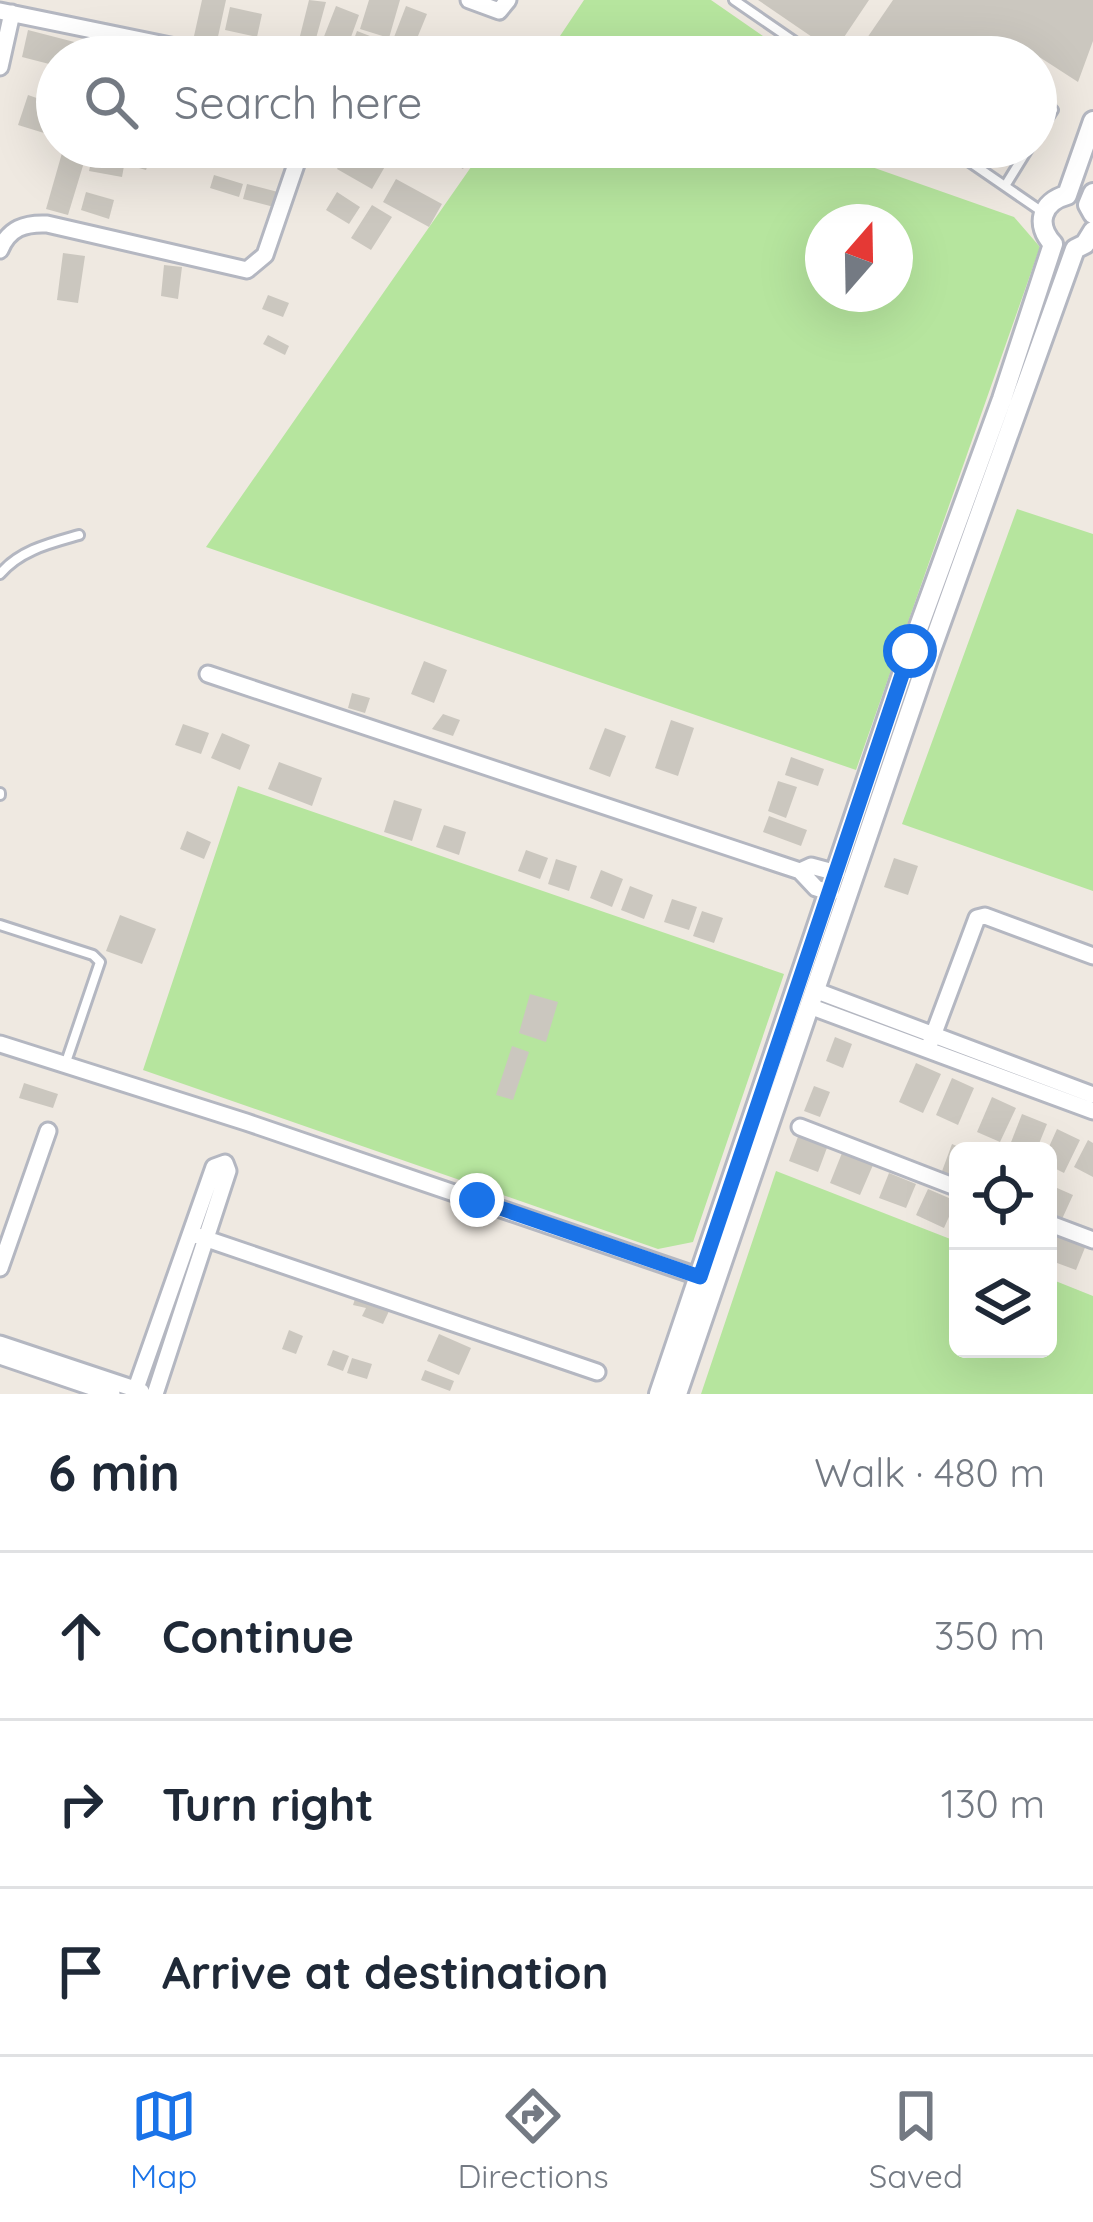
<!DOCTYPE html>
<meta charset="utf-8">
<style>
body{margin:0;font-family:Quicksand,sans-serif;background:#f6f6f7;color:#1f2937}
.controls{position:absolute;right:36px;bottom:36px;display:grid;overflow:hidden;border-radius:18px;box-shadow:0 12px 48px #0002}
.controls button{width:108px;height:108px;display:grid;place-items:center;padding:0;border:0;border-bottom:3px solid #e0e1e3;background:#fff;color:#1f2937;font:60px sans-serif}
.compass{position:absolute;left:805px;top:204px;width:108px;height:108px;border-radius:50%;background:#fff;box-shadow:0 12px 48px #0002;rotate:20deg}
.stop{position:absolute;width:36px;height:36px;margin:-27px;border:9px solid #1a73e8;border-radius:50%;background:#fff}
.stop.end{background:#1a73e8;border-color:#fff;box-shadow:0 3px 12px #0008}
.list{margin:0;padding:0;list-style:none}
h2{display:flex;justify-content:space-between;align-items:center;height:156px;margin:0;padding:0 48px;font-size:51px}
h2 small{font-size:39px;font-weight:400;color:#747a83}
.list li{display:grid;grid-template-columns:78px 1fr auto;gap:36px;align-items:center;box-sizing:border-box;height:168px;padding:0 48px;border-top:3px solid #e0e1e3}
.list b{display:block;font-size:45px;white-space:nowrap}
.list em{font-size:39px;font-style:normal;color:#747a83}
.icon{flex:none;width:66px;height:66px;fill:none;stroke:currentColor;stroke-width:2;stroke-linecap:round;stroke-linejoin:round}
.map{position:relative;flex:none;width:1093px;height:1394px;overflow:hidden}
.search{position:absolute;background:#fff;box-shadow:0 12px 48px #0002;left:36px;right:36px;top:36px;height:132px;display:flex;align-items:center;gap:30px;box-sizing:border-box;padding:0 42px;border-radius:66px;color:#747a83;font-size:45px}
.sheet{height:660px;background:#fff}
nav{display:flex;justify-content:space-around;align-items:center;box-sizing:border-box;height:168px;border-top:3px solid #e0e1e3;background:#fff;font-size:33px;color:#747a83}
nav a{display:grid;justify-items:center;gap:6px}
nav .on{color:#1a73e8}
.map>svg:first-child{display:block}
</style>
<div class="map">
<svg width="1093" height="1394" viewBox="0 0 1093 1394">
<rect width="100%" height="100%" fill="#efe9e1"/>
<path fill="#b6e59e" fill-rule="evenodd" d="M 584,0 L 711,0 L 793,57 L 546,57 Z
M 485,147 L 815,147 L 1014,217 L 1040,247 L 856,770 L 206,547 ZM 895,222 L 895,294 L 823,294 L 823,222 Z
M 1017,509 L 1093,534 L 1093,891 L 902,824 Z
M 238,786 L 784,974 L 693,1242 L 658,1249 L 143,1070 Z
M 776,1171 L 958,1242 L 958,1349 L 1048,1349 L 1048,1278 L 1093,1296 L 1093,1394 L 701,1394 Z"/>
<path fill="#cbc7bf" d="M 202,0 L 226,0 L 217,41 L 194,36 Z
M 309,0 L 326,2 L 312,53 L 297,48 Z
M 369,0 L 400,0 L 389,38 L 360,29 Z
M 758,0 L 869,0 L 834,52 Z
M 893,0 L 1093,0 L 1093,41 L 1078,82 L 1027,49 L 1022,57 L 854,57 Z
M 336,6 L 359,15 L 347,48 L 323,39 Z
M 406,6 L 427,14 L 411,53 L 391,45 Z
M 230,7 L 262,14 L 257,37 L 225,30 Z
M 28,30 L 86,45 L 83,57 L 57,57 L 57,66 L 22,57 Z
M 357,31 L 388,43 L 383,57 L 347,57 Z
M 28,95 L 57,105 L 57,137 L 18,125 Z
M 139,147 L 154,147 L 146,170 L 132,166 Z
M 350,147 L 359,147 L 387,163 L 372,189 L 337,169 Z
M 442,147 L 469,159 L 463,169 L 437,154 Z
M 907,147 L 928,147 L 938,154 L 932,163 Z
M 94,149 L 126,155 L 122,177 L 89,171 Z
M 62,153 L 85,159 L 68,215 L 46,209 Z
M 214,175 L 243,184 L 239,197 L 210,188 Z
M 396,179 L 442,204 L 429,227 L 383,202 Z
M 247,184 L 278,192 L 274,207 L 243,199 Z
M 86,192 L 114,200 L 109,219 L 81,210 Z
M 337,192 L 360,207 L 349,224 L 326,210 Z
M 372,205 L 392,217 L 371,250 L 351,238 Z
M 63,253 L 85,256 L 78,303 L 57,300 Z
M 164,265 L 182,267 L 178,299 L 161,296 Z
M 268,295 L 289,303 L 283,317 L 262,309 Z
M 268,335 L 289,346 L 285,355 L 263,344 Z
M 424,661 L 447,670 L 434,703 L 411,694 Z
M 352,693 L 370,698 L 365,713 L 348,708 Z
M 443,714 L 460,720 L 453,736 L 432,729 Z
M 671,720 L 694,728 L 678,776 L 655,768 Z
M 183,724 L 209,733 L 201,754 L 175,745 Z
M 605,728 L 626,736 L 610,777 L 589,769 Z
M 222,733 L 250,745 L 240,770 L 211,758 Z
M 791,757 L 824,769 L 818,786 L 785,775 Z
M 279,762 L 322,778 L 312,806 L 268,789 Z
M 778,781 L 797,787 L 786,818 L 768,811 Z
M 394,800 L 422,809 L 412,841 L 384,832 Z
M 769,816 L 807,830 L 801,846 L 763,832 Z
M 444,825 L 466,832 L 459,855 L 436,847 Z
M 187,831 L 211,842 L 204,859 L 180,849 Z
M 526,850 L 548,858 L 540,879 L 518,871 Z
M 894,858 L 918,866 L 908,895 L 884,887 Z
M 556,859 L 577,866 L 569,891 L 548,884 Z
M 601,870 L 623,879 L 612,907 L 590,898 Z
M 630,886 L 653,895 L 644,919 L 621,910 Z
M 672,899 L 697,907 L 689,930 L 664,922 Z
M 702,911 L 723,918 L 714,943 L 693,936 Z
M 120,915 L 156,929 L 142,964 L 106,951 Z
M 530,994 L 558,1002 L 546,1042 L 519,1033 Z
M 835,1037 L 852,1044 L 843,1068 L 826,1061 Z
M 512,1046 L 529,1052 L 513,1100 L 496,1095 Z
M 916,1063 L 941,1074 L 923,1113 L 899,1102 Z
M 952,1078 L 974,1088 L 958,1125 L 936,1115 Z
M 24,1083 L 58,1094 L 53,1108 L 19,1098 Z
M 814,1086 L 830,1092 L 820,1117 L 804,1111 Z
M 992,1097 L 1016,1108 L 1000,1142 L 977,1132 Z
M 1022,1114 L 1047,1124 L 1036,1151 L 1008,1150 Z
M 1057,1129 L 1080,1140 L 1064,1173 L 1048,1165 L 1048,1149 Z
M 799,1134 L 828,1145 L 818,1172 L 789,1161 Z
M 1088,1140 L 1093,1143 L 1093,1177 L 1074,1167 Z
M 952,1144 L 968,1151 L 958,1151 L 958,1181 L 941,1174 Z
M 842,1153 L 873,1165 L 860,1195 L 830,1183 Z
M 889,1173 L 916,1184 L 906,1208 L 879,1198 Z
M 1048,1184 L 1073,1195 L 1062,1219 L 1048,1212 Z
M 928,1189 L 956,1201 L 944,1228 L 916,1215 Z
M 1058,1235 L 1086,1245 L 1076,1270 L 1049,1260 Z
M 355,1299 L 389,1311 L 383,1324 L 362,1316 L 366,1308 L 353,1305 Z
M 289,1330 L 303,1336 L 296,1354 L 282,1349 Z
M 439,1334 L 471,1348 L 459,1375 L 427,1361 Z
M 333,1350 L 349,1356 L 343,1371 L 327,1365 Z
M 352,1358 L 372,1364 L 367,1379 L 347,1373 Z
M 425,1370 L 454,1381 L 450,1391 L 421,1380 Z"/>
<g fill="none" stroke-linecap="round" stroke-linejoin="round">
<defs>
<path id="service" d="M 734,0 L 817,57
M 1036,136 L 1053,110
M 948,147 L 1041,211
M 1005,186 L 1029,147
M 0,574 C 20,550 51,543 79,535
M 0,793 L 0,795
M 0,925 L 93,955 L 100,962 L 66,1062"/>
<path id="minor" d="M 469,0 L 499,11 L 508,0
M 0,11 L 224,57
M 0,67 L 12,13
M 0,250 C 9,228 25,223 47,224 L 247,270 L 265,255 L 302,147
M 208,674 L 800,871 L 816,888 L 831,893
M 800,871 L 811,866 L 837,873
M 817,991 L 1093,1095
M 812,1007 L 1093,1111
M 931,1041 L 977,918 L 985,916 L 1093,956
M 0,1044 L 246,1122 L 700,1277
M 800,1127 L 958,1188
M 1048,1223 L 1093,1240
M 198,1236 L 597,1372
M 0,1268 L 48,1131
M 0,1344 L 141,1391
M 0,1356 L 112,1394
M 134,1394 L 214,1167 L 225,1163 L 228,1171 L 155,1394"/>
<path id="tertiary" d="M 1093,193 L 1088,205 L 1093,214
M 1053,244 C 1035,225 1041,202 1067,195 L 1093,121
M 659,1394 L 910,651 L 1002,399 L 1053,244
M 677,1394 L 931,650 L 1075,249 L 1085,244 L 1093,231"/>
</defs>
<use href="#service" stroke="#b4b7c1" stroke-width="14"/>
<use href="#minor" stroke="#b4b7c1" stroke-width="21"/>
<use href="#tertiary" stroke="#b4b7c1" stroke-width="24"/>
<use href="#service" stroke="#fff" stroke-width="8"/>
<use href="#minor" stroke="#fff" stroke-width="15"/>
<use href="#tertiary" stroke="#fff" stroke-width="18"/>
</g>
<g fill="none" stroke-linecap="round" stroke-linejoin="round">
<path stroke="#1a73e8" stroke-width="15" d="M 477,1200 L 700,1277 L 910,651"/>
</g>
</svg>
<div class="controls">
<button><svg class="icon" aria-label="locate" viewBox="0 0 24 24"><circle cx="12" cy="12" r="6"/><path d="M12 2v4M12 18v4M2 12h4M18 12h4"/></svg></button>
<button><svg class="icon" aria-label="layers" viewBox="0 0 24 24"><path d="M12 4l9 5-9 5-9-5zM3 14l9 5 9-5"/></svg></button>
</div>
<svg class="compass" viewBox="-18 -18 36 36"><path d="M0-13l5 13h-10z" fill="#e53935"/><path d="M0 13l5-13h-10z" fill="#747a83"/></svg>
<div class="stop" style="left:910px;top:651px"></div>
<div class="stop end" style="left:477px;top:1200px"></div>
<div class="search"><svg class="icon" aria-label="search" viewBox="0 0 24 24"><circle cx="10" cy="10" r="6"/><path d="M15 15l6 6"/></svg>Search here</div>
</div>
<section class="sheet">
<h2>6 min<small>Walk · 480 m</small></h2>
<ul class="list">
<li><svg class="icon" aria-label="ahead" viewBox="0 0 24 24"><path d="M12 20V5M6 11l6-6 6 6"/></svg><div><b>Continue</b></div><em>350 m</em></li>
<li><svg class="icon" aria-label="right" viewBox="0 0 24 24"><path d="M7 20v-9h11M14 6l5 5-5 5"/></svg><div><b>Turn right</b></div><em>130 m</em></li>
<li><svg class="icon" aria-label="arrive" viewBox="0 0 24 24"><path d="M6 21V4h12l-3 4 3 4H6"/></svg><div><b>Arrive at destination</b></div></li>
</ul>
</section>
<nav>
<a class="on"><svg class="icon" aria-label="map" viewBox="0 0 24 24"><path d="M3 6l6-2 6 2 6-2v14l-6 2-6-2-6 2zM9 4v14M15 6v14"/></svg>Map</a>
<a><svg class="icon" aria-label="directions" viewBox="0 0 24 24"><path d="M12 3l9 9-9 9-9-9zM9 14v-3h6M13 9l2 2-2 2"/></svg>Directions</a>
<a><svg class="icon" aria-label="saved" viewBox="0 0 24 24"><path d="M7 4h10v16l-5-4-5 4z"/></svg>Saved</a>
</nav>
